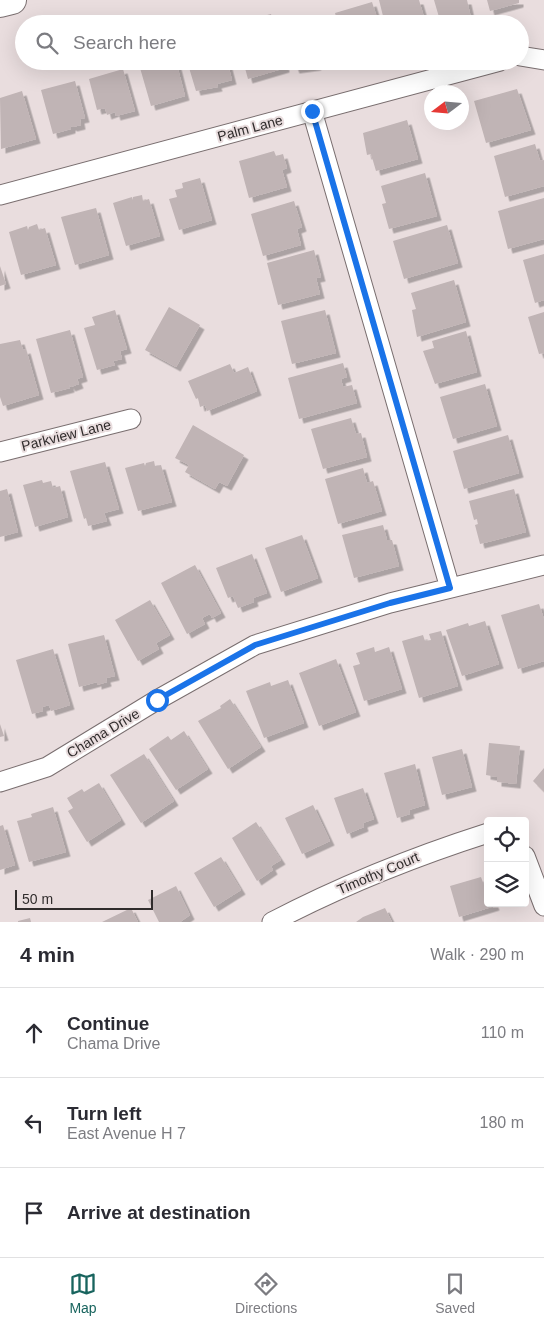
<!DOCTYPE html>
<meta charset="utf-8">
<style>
body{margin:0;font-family:Helvetica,sans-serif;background:#f2f2f3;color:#2b2b33}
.controls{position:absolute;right:15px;bottom:15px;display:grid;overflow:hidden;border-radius:5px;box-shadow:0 5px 20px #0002}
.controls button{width:45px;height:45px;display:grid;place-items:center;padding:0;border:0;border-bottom:1px solid #e1e1e2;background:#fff;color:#2b2b33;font:25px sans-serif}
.compass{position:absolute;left:424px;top:85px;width:45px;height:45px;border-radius:50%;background:#fff;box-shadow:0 5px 20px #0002;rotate:254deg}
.scale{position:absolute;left:15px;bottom:12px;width:138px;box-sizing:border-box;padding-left:5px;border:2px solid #302c2c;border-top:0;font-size:14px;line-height:18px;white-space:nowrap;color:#302c2c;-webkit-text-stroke:4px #e9ddde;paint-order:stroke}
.stop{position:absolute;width:15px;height:15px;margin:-11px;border:4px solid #1a73e8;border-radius:50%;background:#fff}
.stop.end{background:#1a73e8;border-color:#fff;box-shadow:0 1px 5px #0008}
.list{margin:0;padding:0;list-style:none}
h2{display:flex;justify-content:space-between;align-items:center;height:65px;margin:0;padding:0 20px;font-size:21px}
h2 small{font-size:16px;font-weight:400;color:#7c7c81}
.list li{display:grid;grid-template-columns:32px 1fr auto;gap:15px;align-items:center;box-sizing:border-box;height:90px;padding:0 20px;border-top:1px solid #e1e1e2}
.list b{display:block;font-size:19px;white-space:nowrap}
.list p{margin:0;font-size:16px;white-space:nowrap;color:#7c7c81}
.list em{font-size:16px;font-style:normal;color:#7c7c81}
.icon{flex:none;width:28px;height:28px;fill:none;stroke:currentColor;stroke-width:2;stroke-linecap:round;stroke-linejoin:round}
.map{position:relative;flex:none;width:544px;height:922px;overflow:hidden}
.search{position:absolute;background:#fff;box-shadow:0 5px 20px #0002;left:15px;right:15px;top:15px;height:55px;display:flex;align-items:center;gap:12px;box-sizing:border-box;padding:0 18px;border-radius:28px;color:#7c7c81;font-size:19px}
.sheet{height:335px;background:#fff}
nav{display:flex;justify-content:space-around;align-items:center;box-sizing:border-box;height:70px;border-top:1px solid #e1e1e2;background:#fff;font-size:14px;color:#7c7c81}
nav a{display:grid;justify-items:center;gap:2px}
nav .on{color:#18645e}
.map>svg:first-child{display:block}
</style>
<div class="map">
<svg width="544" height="922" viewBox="0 0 544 922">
<defs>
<filter id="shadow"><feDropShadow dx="4.5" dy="4.5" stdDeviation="0" flood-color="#0004"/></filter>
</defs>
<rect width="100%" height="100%" fill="#e9ddde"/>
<path fill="#c0b4b5" filter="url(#shadow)" d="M 379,0 L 419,0 L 426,24 L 385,24 Z
M 434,0 L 467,0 L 471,18 L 461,20 L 460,24 L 441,24 Z
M 487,0 L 519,0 L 519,3 L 490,11 Z
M 372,2 L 379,24 L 338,24 L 335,13 Z
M 271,14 L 274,24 L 237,24 L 237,23 Z
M 320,17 L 322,24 L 299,24 L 299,23 Z
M 138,61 L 176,61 L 185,96 L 151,106 Z
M 187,61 L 227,61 L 232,80 L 217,84 L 218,87 L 196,91 Z
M 243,61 L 284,61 L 285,68 L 248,79 Z
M 292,61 L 321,61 L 321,62 L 315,63 L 317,66 L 295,69 Z
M 123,69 L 135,111 L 116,116 L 115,112 L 107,115 L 105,108 L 97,110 L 89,79 Z
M 75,81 L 85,118 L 80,119 L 81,125 L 73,127 L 71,126 L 71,129 L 53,134 L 41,90 Z
M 517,89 L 531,130 L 486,143 L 474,101 Z
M 22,91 L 36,139 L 1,149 L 0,98 Z
M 407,120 L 418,159 L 376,171 L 371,154 L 367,155 L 363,133 Z
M 535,144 L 540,161 L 544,160 L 544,186 L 505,197 L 494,156 Z
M 274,151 L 276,156 L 283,154 L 287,168 L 282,170 L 287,187 L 249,198 L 239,161 Z
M 425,173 L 437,216 L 389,229 L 382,204 L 386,203 L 381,186 Z
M 200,178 L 212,220 L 179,230 L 169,199 L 177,197 L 175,190 L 183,188 L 182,183 Z
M 142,195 L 143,201 L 149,199 L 160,236 L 126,246 L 113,203 L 132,197 L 133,200 L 133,197 Z
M 544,198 L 544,239 L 508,249 L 498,211 Z
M 294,201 L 302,227 L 297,229 L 301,245 L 263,256 L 251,214 Z
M 96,208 L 109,255 L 75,265 L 61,217 Z
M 37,224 L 39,230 L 45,228 L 56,265 L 21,275 L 9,232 L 27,226 L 28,230 L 29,227 Z
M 447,225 L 458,263 L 404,279 L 393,241 Z
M 314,250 L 321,277 L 316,278 L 320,294 L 278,305 L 267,263 Z
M 544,254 L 544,300 L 535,303 L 523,260 Z
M 0,266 L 6,284 L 0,286 Z
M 454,280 L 466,322 L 417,337 L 412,310 L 416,309 L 411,293 Z
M 169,307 L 200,325 L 176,367 L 145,350 Z
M 115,310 L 127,349 L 120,351 L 122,359 L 113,361 L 115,365 L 97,370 L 84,328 L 95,325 L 92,317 Z
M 325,310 L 336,353 L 292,364 L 281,321 Z
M 544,312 L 544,353 L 539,354 L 528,317 Z
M 70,330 L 83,377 L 77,379 L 79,384 L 71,387 L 69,384 L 70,388 L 51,393 L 36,339 Z
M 466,331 L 477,372 L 435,384 L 423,351 L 434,348 L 432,341 Z
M 20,340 L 23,350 L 26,349 L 39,395 L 3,406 L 0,397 L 0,344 Z
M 343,363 L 347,377 L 341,379 L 343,387 L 352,385 L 357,403 L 299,419 L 288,378 Z
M 230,364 L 234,373 L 248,367 L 257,391 L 207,411 L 205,405 L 200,407 L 198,398 L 196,399 L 188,381 Z
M 485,384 L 497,426 L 453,439 L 440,397 Z
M 351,418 L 356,434 L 361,433 L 367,457 L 323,469 L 311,429 Z
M 193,425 L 244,455 L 227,486 L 219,482 L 215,489 L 185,472 L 189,465 L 175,458 Z
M 508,435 L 519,473 L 464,489 L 453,451 Z
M 154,461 L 155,466 L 161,465 L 172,502 L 138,511 L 125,468 L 144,463 L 145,466 L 146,463 Z
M 105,462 L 119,509 L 104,513 L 107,521 L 88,526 L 86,518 L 84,519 L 70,471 Z
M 363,468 L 367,483 L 373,481 L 382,511 L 338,524 L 325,479 Z
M 42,480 L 43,483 L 51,481 L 53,488 L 60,486 L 68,517 L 35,527 L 23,485 Z
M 7,489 L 18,532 L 0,537 L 0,491 Z
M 514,489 L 526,532 L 480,544 L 475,525 L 478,524 L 477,519 L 474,520 L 469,501 Z
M 383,525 L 387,540 L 392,540 L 399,566 L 354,578 L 342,535 Z
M 302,535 L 318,578 L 281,592 L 265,548 Z
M 252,554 L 267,593 L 253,598 L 254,602 L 238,608 L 233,596 L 228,598 L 216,568 Z
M 195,565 L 221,613 L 212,618 L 210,614 L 202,618 L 205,624 L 187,634 L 161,583 Z
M 150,600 L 170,635 L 156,643 L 159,649 L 138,661 L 115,620 Z
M 539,604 L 544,619 L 544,661 L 518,669 L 501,615 Z
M 485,621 L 499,664 L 462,676 L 446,630 L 468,623 L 469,626 Z
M 441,631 L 458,686 L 419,698 L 402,641 L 423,635 L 425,641 L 431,640 L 429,634 Z
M 104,635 L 115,676 L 106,678 L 107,682 L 97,685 L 97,682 L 79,687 L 68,644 Z
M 374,647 L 375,652 L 389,647 L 402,689 L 364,701 L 353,666 L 360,664 L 356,653 Z
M 53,649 L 70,705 L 51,711 L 49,705 L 42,707 L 43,711 L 32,714 L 16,660 Z
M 336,659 L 356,712 L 319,726 L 299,673 Z
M 288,680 L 304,723 L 264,738 L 246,691 L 270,682 L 271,686 Z
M 230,699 L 261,747 L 228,769 L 198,721 L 221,708 L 220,706 Z
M 0,724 L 4,736 L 0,737 Z
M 184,731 L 208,769 L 176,790 L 149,749 L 168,736 L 171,740 Z
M 489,743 L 520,746 L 516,784 L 497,782 L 497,777 L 486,775 Z
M 462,749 L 472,787 L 442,795 L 432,757 Z
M 144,754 L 174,801 L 141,823 L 110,775 Z
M 415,764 L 425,805 L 409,810 L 410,814 L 397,818 L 384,773 Z
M 544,768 L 544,792 L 533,781 Z
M 99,783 L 121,820 L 87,842 L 68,811 L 73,808 L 67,798 L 82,789 L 84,792 Z
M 363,788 L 374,819 L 363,823 L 364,827 L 347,834 L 334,798 Z
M 313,805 L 330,841 L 302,854 L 285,818 Z
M 53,807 L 66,852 L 29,862 L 17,821 L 32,817 L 31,814 Z
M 256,822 L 281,860 L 271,866 L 273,870 L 257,881 L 232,838 Z
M 3,825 L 15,865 L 0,870 L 0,826 Z
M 221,857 L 241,890 L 214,907 L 194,873 Z
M 481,877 L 485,888 L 488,889 L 488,903 L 494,903 L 495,906 L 459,917 L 450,886 Z
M 176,886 L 190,915 L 180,922 L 159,922 L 148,900 Z
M 131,908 L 138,922 L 102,922 Z
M 385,908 L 392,922 L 356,922 L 363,917 Z
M 30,918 L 31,922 L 18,922 L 18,921 Z"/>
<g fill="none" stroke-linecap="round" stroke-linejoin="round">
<defs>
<path id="minor" d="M 520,56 L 544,60
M 312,111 L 450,588
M 0,195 L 500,61
M 0,452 L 131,419
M 0,782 L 47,767 L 157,700 L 255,645 L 390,603 L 544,565
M 525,856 L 544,906
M 272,922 C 341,886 413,857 488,833"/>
<path id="primary" d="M 0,3 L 12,0"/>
</defs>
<use href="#minor" stroke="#796e6f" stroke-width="21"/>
<use href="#primary" stroke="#796e6f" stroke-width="30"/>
<use href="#minor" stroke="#fff" stroke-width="19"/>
<use href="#primary" stroke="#fff" stroke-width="28"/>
</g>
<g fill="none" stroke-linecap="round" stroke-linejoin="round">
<path stroke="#1a73e8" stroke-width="6" d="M 157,700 L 255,645 L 390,603 L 450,588 L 312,111"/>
</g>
<g text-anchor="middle" stroke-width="4" stroke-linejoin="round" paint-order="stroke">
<g font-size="14" fill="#302c2c" stroke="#e9ddde">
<text transform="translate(250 128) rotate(-15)" y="5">Palm Lane</text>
<text transform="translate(66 435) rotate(-14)" y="5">Parkview Lane</text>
<text transform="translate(103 733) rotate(-31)" y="5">Chama Drive</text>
<text transform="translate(378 873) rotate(-23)" y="5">Timothy Court</text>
</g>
</g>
</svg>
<div class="controls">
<button><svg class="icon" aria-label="locate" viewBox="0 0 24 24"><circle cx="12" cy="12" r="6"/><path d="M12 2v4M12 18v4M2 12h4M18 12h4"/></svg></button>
<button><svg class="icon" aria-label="layers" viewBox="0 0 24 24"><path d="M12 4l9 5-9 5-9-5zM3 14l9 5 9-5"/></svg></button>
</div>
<svg class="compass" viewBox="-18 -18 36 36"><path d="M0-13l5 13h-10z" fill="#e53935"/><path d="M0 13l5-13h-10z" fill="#7c7c81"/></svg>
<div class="scale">50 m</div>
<div class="stop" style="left:157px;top:700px"></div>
<div class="stop end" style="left:312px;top:111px"></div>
<div class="search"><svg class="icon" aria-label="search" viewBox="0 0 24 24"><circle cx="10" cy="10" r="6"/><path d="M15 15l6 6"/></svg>Search here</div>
</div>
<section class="sheet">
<h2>4 min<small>Walk · 290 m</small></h2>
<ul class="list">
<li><svg class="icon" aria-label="ahead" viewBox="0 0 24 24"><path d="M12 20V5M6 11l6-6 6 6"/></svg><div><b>Continue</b><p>Chama Drive</p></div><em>110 m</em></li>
<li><svg class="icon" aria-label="left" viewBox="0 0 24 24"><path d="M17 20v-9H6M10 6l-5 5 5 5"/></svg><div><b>Turn left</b><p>East Avenue H 7</p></div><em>180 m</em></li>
<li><svg class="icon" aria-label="arrive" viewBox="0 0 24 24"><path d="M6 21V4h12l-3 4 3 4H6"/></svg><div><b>Arrive at destination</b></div></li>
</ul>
</section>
<nav>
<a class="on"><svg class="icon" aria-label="map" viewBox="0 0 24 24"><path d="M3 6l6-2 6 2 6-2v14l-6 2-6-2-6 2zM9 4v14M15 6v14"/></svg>Map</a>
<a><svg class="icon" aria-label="directions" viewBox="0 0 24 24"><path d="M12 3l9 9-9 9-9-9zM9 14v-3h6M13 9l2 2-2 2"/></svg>Directions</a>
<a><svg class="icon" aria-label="saved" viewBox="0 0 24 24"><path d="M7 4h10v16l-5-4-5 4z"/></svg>Saved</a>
</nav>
